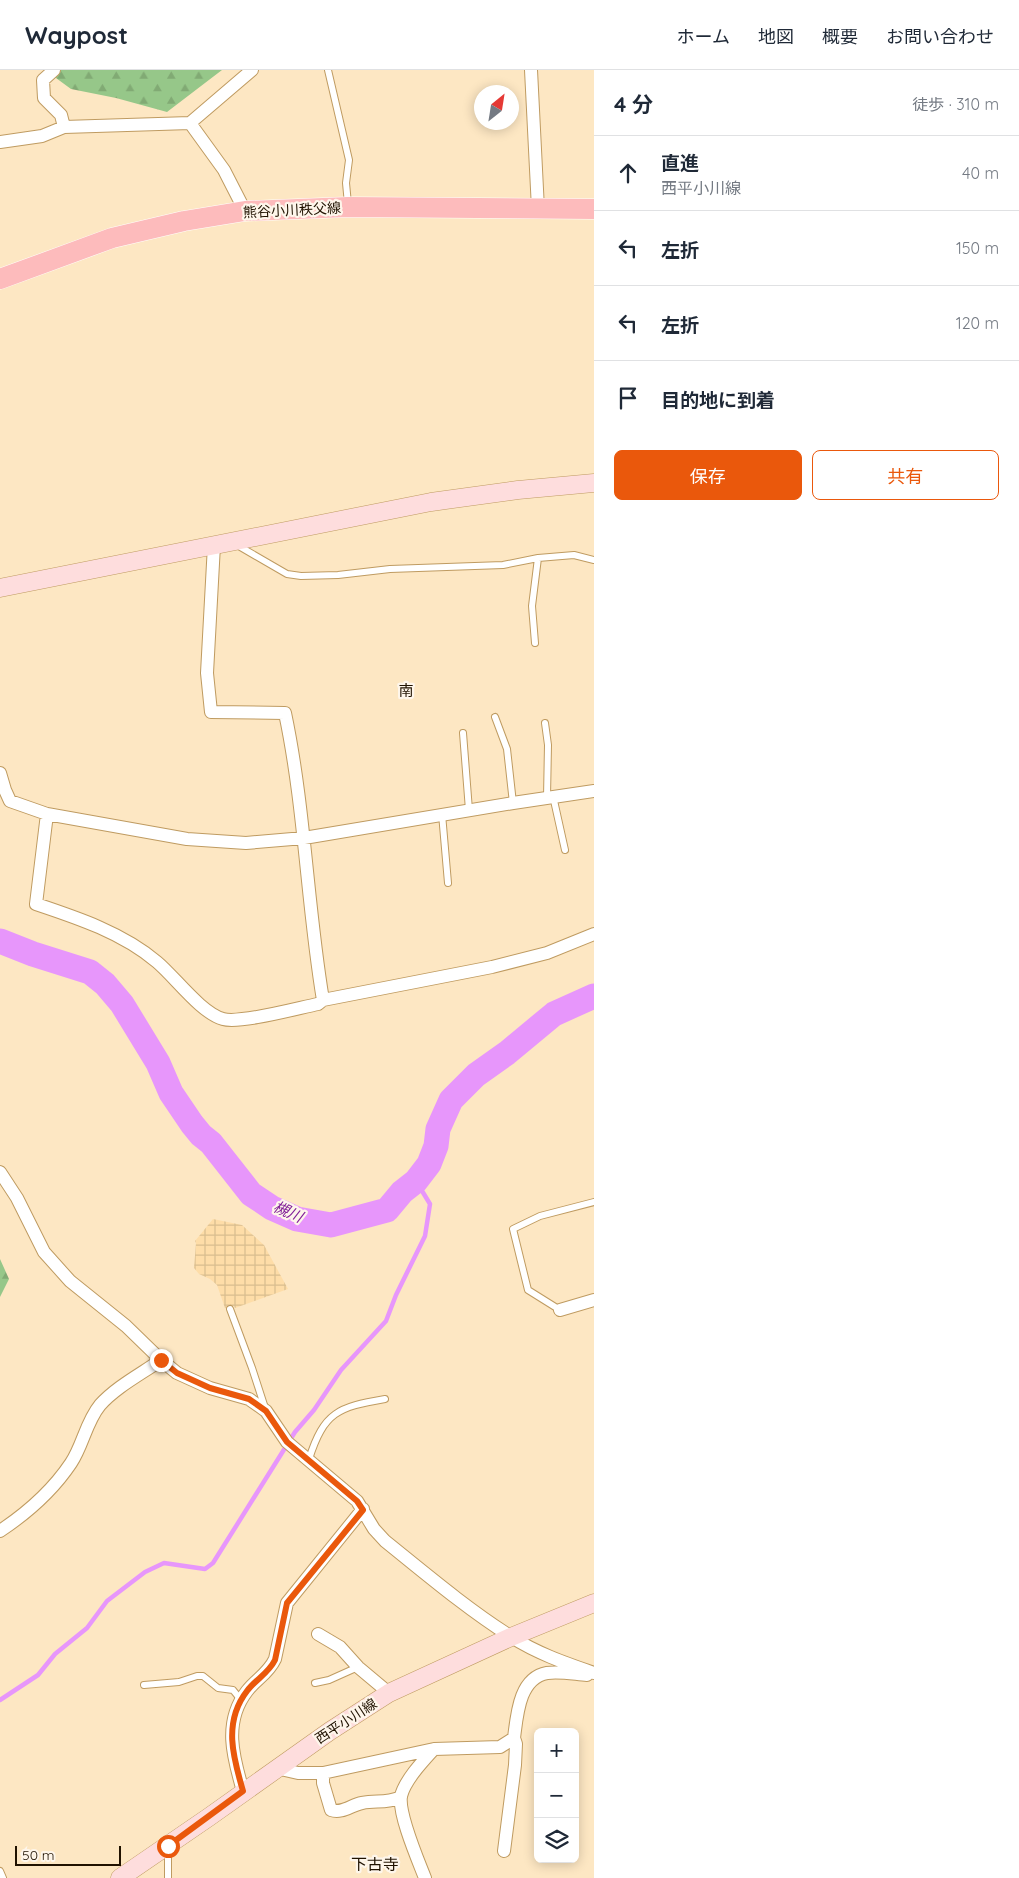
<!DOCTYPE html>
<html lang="ja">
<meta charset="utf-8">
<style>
body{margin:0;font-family:Quicksand,"Noto Sans JP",sans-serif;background:#f6f6f7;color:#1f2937}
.controls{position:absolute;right:15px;bottom:15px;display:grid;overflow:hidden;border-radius:8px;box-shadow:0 2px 12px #0003}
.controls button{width:45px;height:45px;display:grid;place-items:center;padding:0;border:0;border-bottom:1px solid #e0e1e3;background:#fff;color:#1f2937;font:25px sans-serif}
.compass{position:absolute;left:474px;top:15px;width:45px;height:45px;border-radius:50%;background:#fff;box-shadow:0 2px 12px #0003;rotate:30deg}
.scale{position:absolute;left:15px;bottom:12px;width:106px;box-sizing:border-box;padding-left:5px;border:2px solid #201200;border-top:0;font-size:14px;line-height:18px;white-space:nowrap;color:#201200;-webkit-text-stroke:4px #fef6eb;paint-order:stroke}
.stop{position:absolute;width:15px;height:15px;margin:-11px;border:4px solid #ea580c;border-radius:50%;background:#fff}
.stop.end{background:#ea580c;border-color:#fff;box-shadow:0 1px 5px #0008}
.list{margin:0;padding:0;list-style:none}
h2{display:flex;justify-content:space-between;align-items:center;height:65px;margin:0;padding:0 20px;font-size:21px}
h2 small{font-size:16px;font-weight:400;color:#747a83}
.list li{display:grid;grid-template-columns:32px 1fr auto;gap:15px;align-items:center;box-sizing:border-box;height:75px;padding:0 20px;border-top:1px solid #e0e1e3}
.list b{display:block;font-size:19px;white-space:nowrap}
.list p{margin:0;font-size:16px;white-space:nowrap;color:#747a83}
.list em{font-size:16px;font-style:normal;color:#747a83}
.actions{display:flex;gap:10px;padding:15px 20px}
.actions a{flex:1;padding:11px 0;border:1px solid #ea580c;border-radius:8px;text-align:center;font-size:18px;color:#ea580c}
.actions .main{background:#ea580c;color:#fff}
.icon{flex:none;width:28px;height:28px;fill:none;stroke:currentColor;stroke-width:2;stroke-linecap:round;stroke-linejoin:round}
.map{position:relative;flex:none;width:594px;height:1808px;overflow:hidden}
header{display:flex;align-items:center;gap:30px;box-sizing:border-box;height:70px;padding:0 25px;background:#fff;border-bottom:1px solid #e0e1e3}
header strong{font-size:24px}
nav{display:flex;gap:28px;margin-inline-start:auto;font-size:18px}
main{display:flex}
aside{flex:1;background:#fff}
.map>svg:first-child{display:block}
</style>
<header>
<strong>Waypost</strong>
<nav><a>ホーム</a><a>地図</a><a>概要</a><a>お問い合わせ</a></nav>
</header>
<main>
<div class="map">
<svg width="594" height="1808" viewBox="0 0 594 1808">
<defs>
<pattern id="industrial-grid" width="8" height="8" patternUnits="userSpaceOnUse" patternTransform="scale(1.25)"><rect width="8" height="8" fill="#fedda8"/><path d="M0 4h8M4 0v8" fill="none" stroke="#d9bd8f"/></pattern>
<pattern id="forest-firs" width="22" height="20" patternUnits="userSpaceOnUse" patternTransform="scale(1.25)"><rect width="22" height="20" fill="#96c789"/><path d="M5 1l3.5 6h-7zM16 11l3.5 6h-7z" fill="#81aa74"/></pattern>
</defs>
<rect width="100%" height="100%" fill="#fde7c3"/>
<path fill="url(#industrial-grid)" d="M 213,1149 L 242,1155 L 264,1175 L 288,1219 L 235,1238 L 234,1236 L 225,1238 L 217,1215 L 210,1209 L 199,1204 L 194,1198 L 196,1173 L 195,1171 Z"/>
<path fill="url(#forest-firs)" d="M 45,0 L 222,0 L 167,42 L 116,28 L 71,19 Z
M 0,1189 L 9,1209 L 0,1227 Z"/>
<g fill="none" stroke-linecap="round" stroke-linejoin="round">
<path stroke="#e796fb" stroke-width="4.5" d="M 0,1630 L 38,1605 L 55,1584 L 87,1558 L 107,1531 L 145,1502 L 164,1493 L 205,1499 L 213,1493 L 295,1362 L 314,1340 L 341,1300 L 386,1251 L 396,1225 L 425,1166 L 430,1134 L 416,1111"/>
<path stroke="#e796fb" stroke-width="25" d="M 0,871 L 33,884 L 90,902 L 105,914 L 122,934 L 158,993 L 171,1023 L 192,1054 L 201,1065 L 211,1073 L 251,1124 L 272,1138 L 297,1149 L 331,1155 L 387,1140 L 402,1122 L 416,1111 L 429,1094 L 436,1076 L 438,1059 L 451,1030 L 476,1005 L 507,983 L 554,944 L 594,926"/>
<defs>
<path id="lane" d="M 328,0 L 349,90 L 346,113 L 348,134
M 237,475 L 287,504 L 301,506 L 338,505 L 390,499 L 503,495 L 538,488 L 574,485 L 594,490
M 535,573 L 532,536 L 538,488
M 495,647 L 507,679 L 513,733
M 545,653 L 548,675 L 547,727
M 463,663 L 469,740
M 553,726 L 565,780
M 442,744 L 448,813
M 230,1239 L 252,1298 L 265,1338
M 560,1240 L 528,1220 L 513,1159 L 540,1146 L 594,1132
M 309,1389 C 324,1342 338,1337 385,1329
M 315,1613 L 329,1610 L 358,1597
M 144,1615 L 179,1612 L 197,1606 L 203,1606 L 218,1618 L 233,1620 L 241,1630
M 0,1801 L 3,1808
M 168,1808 L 168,1777"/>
<path id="street" d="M 54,0 L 43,10 L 44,28 L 61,45 L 64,57
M 531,0 L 538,139
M 190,53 L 224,100 L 245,141
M 0,72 L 42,66 L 64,57 L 190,53 L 252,0
M 214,475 L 207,603 L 211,642 L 285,643 C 305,738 307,835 323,930
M 0,703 L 5,720 L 10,731 L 47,744 L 187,769 L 246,773 L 304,768 L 513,733 L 594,721
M 47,744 L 36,834 C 78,848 123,863 157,892 C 175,907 201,943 223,949 C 240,954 298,938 318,934 L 323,930 L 492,897 L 547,883 L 594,864
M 0,1102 L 17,1128 L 44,1182 L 70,1211 L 126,1256 L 161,1290 L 177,1303 L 210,1318 L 249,1329 L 266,1341 L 287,1372 L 357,1431 L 374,1459 L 385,1471 C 426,1504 466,1538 510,1566 C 536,1583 565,1593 594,1603
M 560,1240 L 594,1230
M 0,1461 C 27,1443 53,1420 71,1393 C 83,1375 86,1352 100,1335 C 116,1317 141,1304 161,1290
M 318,1564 L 340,1577 L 358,1597 L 389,1623
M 276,1698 L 298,1703 L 323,1703 L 434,1679 L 500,1677 L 514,1668 C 517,1645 519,1608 547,1603 C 559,1601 574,1604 587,1605
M 323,1703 L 323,1713 L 331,1740 C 342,1744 351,1735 362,1733 C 377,1730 385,1734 401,1727
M 243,1721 C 233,1687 223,1652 247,1621 C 256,1609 268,1604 275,1589 L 287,1533 L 363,1439
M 504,1781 L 515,1695 L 516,1674 L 514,1668
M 425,1808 C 418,1790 398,1744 401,1726 C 405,1710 423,1691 434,1679"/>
<path id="secondary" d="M 0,518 L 431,432 L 518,420 L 594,413
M 120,1808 L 209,1747 L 330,1661 L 389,1623 L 511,1567 L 594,1533"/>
<path id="primary" d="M 0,209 L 112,168 L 184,151 L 245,141 L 348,137 L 594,139"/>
</defs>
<use href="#lane" stroke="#bf9b61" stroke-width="8"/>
<use href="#street" stroke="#bf9b61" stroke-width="14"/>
<use href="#secondary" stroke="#bf9b61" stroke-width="19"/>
<use href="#primary" stroke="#fff" stroke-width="21"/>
<use href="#lane" stroke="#fff" stroke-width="6"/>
<use href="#street" stroke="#fff" stroke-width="12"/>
<use href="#secondary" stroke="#fedddd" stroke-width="18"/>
<use href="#primary" stroke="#fdbbbc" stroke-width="20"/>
</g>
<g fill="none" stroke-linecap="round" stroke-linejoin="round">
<path stroke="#ea580c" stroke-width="6" d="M 161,1290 L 177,1303 L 210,1318 L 249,1329 L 266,1341 L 287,1372 L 357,1431 L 363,1440 L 287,1533 L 275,1590 C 268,1604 256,1609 247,1621 C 223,1652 233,1687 243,1721 L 168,1776"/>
</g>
<g text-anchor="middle" stroke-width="4.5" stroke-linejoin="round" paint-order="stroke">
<g font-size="14" fill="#201200" stroke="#fef6eb">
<text transform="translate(292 140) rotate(-3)" y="5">熊谷小川秩父線</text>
<text transform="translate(346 1651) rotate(-33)" y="5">西平小川線</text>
</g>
<g font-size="15" fill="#201200" stroke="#fef6eb">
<text x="406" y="626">南</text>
</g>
<g font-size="15" font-style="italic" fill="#821f98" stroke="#fef6eb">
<text transform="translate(288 1142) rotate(24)" y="5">槻川</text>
</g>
<g font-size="16" fill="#201200" stroke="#fef6eb">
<text x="375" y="1800">下古寺</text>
</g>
</g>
</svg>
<div class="controls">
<button>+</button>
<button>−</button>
<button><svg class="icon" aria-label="layers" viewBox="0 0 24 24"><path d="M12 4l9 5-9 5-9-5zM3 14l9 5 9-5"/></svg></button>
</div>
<svg class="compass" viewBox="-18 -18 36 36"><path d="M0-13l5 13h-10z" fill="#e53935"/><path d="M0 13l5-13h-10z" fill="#747a83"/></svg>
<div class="scale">50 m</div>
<div class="stop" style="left:168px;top:1776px"></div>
<div class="stop end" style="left:161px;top:1290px"></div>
</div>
<aside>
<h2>4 分<small>徒歩 · 310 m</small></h2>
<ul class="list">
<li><svg class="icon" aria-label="ahead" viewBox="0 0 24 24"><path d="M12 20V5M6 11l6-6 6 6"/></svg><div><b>直進</b><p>西平小川線</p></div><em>40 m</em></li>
<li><svg class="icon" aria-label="left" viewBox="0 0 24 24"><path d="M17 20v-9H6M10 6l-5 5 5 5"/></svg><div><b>左折</b></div><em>150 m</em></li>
<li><svg class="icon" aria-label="left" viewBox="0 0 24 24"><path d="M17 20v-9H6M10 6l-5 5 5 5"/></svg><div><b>左折</b></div><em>120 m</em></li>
<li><svg class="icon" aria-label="arrive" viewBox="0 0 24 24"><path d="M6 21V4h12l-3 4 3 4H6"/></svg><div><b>目的地に到着</b></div></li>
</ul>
<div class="actions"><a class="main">保存</a><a>共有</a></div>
</aside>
</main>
